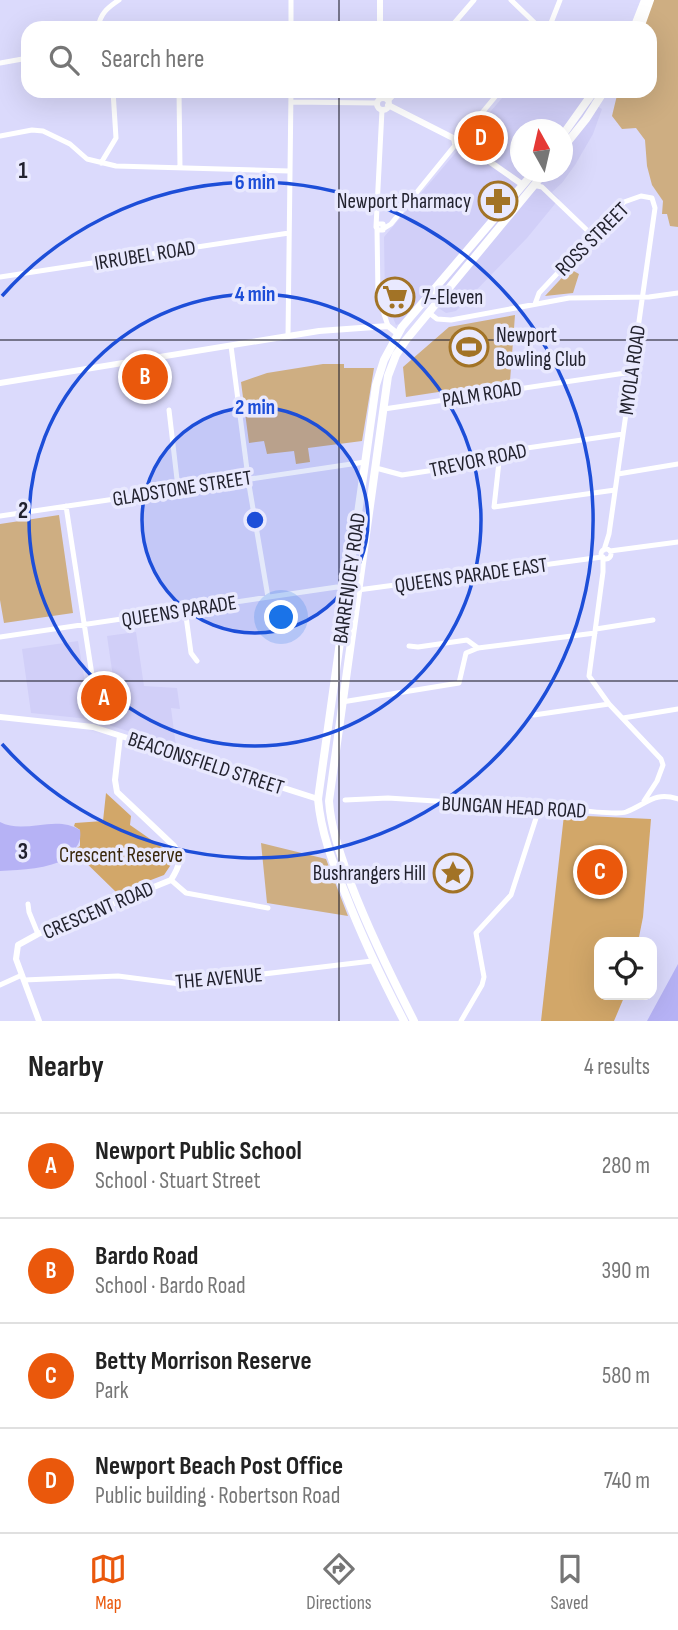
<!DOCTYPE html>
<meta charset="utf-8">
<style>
body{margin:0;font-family:"Sofia Sans Condensed",sans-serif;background:#f6f6f6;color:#222}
.controls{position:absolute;right:21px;bottom:21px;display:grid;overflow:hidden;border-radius:14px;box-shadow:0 7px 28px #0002}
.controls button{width:63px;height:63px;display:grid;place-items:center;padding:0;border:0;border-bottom:2px solid #e0e0e0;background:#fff;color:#222;font:35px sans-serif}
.compass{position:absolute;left:510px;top:119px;width:63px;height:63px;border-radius:50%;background:#fff;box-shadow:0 7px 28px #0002;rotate:352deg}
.you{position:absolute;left:282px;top:618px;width:24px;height:24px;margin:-18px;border:5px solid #fff;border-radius:50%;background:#1a73e8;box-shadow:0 0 0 10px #1a73e833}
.badge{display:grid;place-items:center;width:46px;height:46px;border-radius:50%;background:#ea580c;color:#fff;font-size:23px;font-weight:700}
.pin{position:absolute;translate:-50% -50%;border:4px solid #fff;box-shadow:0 2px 7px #0006}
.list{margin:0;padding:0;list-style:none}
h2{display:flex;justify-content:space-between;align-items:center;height:91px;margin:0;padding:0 28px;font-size:30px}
h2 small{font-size:23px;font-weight:400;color:#767676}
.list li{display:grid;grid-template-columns:46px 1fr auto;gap:21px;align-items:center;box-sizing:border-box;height:105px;padding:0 28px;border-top:2px solid #e0e0e0}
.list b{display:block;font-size:26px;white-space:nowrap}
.list p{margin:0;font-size:23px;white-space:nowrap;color:#767676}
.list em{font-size:23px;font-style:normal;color:#767676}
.icon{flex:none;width:38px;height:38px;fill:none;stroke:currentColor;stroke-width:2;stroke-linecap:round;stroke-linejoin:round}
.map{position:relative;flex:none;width:678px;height:1021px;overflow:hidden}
.search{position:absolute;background:#fff;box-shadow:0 7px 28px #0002;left:21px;right:21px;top:21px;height:77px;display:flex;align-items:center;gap:18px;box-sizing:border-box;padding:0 24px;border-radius:21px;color:#767676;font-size:26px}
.sheet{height:511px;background:#fff}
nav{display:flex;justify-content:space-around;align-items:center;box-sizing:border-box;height:98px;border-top:2px solid #e0e0e0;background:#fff;font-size:19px;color:#767676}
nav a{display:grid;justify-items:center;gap:4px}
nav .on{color:#ea580c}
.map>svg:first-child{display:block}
</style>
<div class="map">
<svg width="678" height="1021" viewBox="0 0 678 1021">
<rect width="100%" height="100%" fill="#dbdafc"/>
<path fill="#d1cff8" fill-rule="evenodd" d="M 508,91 L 585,91 L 582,97 L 602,109 L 593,134 L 575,165 L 562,183 L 552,192 L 559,199 L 527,238 L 456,311 L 446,313 L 422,297 L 399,324 L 396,325 L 385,298 L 384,237 ZM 520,130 L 562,130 L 562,172 L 520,172 Z
M 136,632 L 144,686 L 177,688 L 180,709 L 171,708 L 176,746 L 89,719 L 31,713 L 22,649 L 78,641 L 85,682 L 114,684 L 107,636 Z"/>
<path fill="#ceae82" d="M 652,0 L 678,0 L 678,227 L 670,226 L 667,214 L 662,214 L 663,201 L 652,185 L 647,166 L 645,140 L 636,128 L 622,129 L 612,116 L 618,91 L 650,91 L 650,28 L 641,28 Z
M 570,269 L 579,274 L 573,293 L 545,296 Z
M 515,315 L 510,381 L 406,397 L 403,367 L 449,327 Z
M 323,364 L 344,364 L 344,368 L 374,368 L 362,441 L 308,448 L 310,462 L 296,464 L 294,451 L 267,454 L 264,441 L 249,443 L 241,382 L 267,373 Z
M 59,515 L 73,613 L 4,623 L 0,600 L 0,524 Z
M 261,843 L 326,859 L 348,916 L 267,903 Z"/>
<path fill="#d2a769" d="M 106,793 L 131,816 L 130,825 L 176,857 L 164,875 L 117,893 L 77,854 L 68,858 L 71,852 L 80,846 L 80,830 L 74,826 L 75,823 L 103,821 Z
M 564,815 L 651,819 L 643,917 L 638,942 L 599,942 L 599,995 L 625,995 L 614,1021 L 541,1021 Z"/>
<path fill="#b6b2f5" d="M 0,822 C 25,835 55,814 80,830 C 82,845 75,847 68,858 C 47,869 23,870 0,871 Z
M 678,964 L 678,1021 L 647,1021 Z"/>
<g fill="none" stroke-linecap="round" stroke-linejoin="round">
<path stroke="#fff" stroke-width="5" d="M 511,0 L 540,28
M 98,28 C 100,14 107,8 119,0
M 291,28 L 291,0
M 450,28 L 474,0
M 549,28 L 560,0
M 0,63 L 28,58
M 179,91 L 180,168
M 388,101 L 397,91
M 291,102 L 376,103
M 0,136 L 32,130 L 43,131 L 70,144 L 87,159 L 116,166 L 289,171
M 462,137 L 500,91
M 101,163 L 116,138 L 113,91
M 533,185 L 542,187 L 592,235
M 378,224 L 383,224 L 383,230 L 378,230 L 376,227 L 382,110
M 377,229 L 378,296 L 388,326
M 383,229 L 391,224 L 456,144
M 0,277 L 289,233
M 535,304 L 539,293 L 624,202 L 641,196 L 652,198 L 655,208 L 609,534 L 604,550
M 428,312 L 437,319 L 451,320 L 569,298 L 649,297 L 678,293
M 288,336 L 291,91
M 231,346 L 249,485 L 268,597
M 384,409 L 632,372
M 169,410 L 178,488
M 500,453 L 494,507 L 615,490
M 376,468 L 402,475 L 454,467 L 479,455 L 623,434
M 618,474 L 678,464
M 66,506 L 92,675
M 0,516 L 365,462
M601 554a5 5 0 1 1 10 0a5 5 0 1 1-10 0Z
M 610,551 L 678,542
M 603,557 L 603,572 L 589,676 L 609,704 L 661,759 L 663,765 L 657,781 L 644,801
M 358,590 L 602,557
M 185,609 L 191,653 L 197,661
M 596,629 L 653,620
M 0,637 L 337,587 L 347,588
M 409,646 L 418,647 L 467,640 L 478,648
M 342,702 L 459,683 L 466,653 L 478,648 L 595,633
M 534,715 L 609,704
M 623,718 L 678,709
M 345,800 L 388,798 L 528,807 L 538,812 L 548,807 C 564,808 614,816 626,812 C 647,804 654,791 678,799
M 171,880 L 186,893 L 268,908
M 28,904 L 29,912 L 38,934
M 24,980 L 118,976 L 180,984 L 372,961
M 0,985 L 22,975
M 461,1021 L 482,985 L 484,977 L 476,933 L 511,895 L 538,812"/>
<path stroke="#fff" stroke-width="6" d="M 380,28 L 380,0
M377 104a6 6 0 1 1 12 0a6 6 0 1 1-12 0Z
M 388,105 L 455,139
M454.5 141a4.5 4.5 0 1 1 9 0a4.5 4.5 0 1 1-9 0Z
M 463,143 L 523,185
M 0,383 L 319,331 L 388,326 L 398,334
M 0,717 L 93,727 L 318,799
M 39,1021 L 16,959 L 18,945 L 38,934 L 171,880 C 179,867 183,859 174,846 L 117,792 L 115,780 L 120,736"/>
<path stroke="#fff" stroke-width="8" d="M 634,28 L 645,0
M 640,28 L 650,0
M 562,136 L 594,91
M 562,149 L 586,119 L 604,91
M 404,1021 C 382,979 362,937 345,893 C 332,861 321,832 318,799 L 376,385 L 384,360 L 402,327 L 534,172
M 414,1021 C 391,976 369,931 351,884 C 341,856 331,830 329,801 L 388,376 L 396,355 L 406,340 L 545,172"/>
</g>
<path fill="none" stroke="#22222e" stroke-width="2" stroke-opacity="0.55" d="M 339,0 L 339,28M 339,91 L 339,1021M 0,340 L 678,340M 0,681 L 678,681"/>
<circle cx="255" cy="520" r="113" fill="#1d4ed8" fill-opacity=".12"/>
<g fill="none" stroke="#1d4ed8" stroke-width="3.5">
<circle cx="255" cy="520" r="113"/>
<circle cx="255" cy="520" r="226"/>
<path d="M2 296A338 338 0 1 1 2 744"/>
</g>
<defs>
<symbol id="pharmacy-ring" viewBox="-11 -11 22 22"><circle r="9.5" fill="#e9e9fe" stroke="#a27326" stroke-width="1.5"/><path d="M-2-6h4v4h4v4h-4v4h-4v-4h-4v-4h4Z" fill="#a27326"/></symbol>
<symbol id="supermarket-ring" viewBox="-11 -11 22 22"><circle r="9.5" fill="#e9e9fe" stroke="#a27326" stroke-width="1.5"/><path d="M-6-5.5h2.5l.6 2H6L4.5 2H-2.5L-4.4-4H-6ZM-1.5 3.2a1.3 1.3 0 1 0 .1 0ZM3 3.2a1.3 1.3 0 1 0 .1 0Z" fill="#a27326"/></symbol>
<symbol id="stadium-ring" viewBox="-11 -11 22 22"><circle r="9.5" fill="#e9e9fe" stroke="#a27326" stroke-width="1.5"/><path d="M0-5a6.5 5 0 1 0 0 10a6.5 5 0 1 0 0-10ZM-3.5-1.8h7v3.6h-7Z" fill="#a27326"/></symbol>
<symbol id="sight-ring" viewBox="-11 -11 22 22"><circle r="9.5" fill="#e9e9fe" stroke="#a27326" stroke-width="1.5"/><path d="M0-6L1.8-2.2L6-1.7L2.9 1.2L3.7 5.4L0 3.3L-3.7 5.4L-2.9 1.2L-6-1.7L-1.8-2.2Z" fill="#a27326"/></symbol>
</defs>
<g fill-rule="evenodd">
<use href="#pharmacy-ring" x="476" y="179" width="44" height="44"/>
<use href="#supermarket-ring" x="373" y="275" width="44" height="44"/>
<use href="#stadium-ring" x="447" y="325" width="44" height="44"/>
<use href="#sight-ring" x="431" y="851" width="44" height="44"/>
</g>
<g text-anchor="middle" stroke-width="7" stroke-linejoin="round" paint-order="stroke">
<g font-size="21" fill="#22222e" stroke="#e9e9fe" text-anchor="end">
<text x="471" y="208">Newport Pharmacy</text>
<text x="422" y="304" text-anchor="start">7-Eleven</text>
<text x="496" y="342" text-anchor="start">Newport<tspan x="496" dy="24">Bowling Club</tspan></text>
<text x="426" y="880">Bushrangers Hill</text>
</g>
<g font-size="21" fill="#22222e" stroke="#e9e9fe">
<text transform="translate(592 239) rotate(-45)" y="7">ROSS STREET</text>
<text transform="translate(145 255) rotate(-9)" y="7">IRRUBEL ROAD</text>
<text transform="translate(632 370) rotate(-82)" y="7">MYOLA ROAD</text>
<text transform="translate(482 394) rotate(-9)" y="7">PALM ROAD</text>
<text transform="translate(478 460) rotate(-12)" y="7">TREVOR ROAD</text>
<text transform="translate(182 488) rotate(-9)" y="7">GLADSTONE STREET</text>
<text transform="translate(471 575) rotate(-8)" y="7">QUEENS PARADE EAST</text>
<text transform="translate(349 578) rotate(-82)" y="7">BARRENJOEY ROAD</text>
<text transform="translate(179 611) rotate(-9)" y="7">QUEENS PARADE</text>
<text transform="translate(206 763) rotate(18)" y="7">BEACONSFIELD STREET</text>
<text transform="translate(514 807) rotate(3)" y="7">BUNGAN HEAD ROAD</text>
<text transform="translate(98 910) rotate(-23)" y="7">CRESCENT ROAD</text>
<text transform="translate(219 978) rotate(-5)" y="7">THE AVENUE</text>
</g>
<g font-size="21" fill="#3a280c" stroke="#e9e9fe">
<text x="121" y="862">Crescent Reserve</text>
</g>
</g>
<g font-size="23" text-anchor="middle" font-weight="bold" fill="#22222e" stroke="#e9e9fe" stroke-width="7" stroke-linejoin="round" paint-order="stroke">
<text x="23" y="178">1</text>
<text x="23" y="518">2</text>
<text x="23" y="859">3</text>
</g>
<circle cx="255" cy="520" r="10" fill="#1d4ed8" stroke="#e9e9fe" stroke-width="3.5"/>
<g font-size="21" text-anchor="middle" font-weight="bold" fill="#1d4ed8" stroke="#e9e9fe" stroke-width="7" stroke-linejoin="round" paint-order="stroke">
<text x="255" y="189">6 min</text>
<text x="255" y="301">4 min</text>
<text x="255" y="414">2 min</text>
</g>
</svg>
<div class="controls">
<button><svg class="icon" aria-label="locate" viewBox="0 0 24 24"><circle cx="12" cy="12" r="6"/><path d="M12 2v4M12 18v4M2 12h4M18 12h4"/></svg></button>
</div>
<svg class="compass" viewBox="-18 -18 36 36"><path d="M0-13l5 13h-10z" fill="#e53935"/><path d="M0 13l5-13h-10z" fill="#767676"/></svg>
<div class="you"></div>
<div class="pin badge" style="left:104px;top:698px">A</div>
<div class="pin badge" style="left:145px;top:377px">B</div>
<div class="pin badge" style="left:600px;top:872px">C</div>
<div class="pin badge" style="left:481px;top:138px">D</div>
<div class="search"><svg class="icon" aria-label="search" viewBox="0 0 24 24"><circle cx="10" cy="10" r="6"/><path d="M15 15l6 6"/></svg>Search here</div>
</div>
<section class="sheet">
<h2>Nearby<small>4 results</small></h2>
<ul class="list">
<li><span class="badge">A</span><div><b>Newport Public School</b><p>School · Stuart Street</p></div><em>280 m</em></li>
<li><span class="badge">B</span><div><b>Bardo Road</b><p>School · Bardo Road</p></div><em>390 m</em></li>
<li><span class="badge">C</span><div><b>Betty Morrison Reserve</b><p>Park</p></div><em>580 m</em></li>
<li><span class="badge">D</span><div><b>Newport Beach Post Office</b><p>Public building · Robertson Road</p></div><em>740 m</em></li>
</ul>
</section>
<nav>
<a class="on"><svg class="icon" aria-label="map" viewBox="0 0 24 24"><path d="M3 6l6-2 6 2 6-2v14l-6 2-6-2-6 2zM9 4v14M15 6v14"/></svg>Map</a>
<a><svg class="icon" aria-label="directions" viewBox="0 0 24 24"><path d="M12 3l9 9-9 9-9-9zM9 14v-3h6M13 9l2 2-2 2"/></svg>Directions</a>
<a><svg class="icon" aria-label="saved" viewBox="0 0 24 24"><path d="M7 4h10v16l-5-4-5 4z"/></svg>Saved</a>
</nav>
